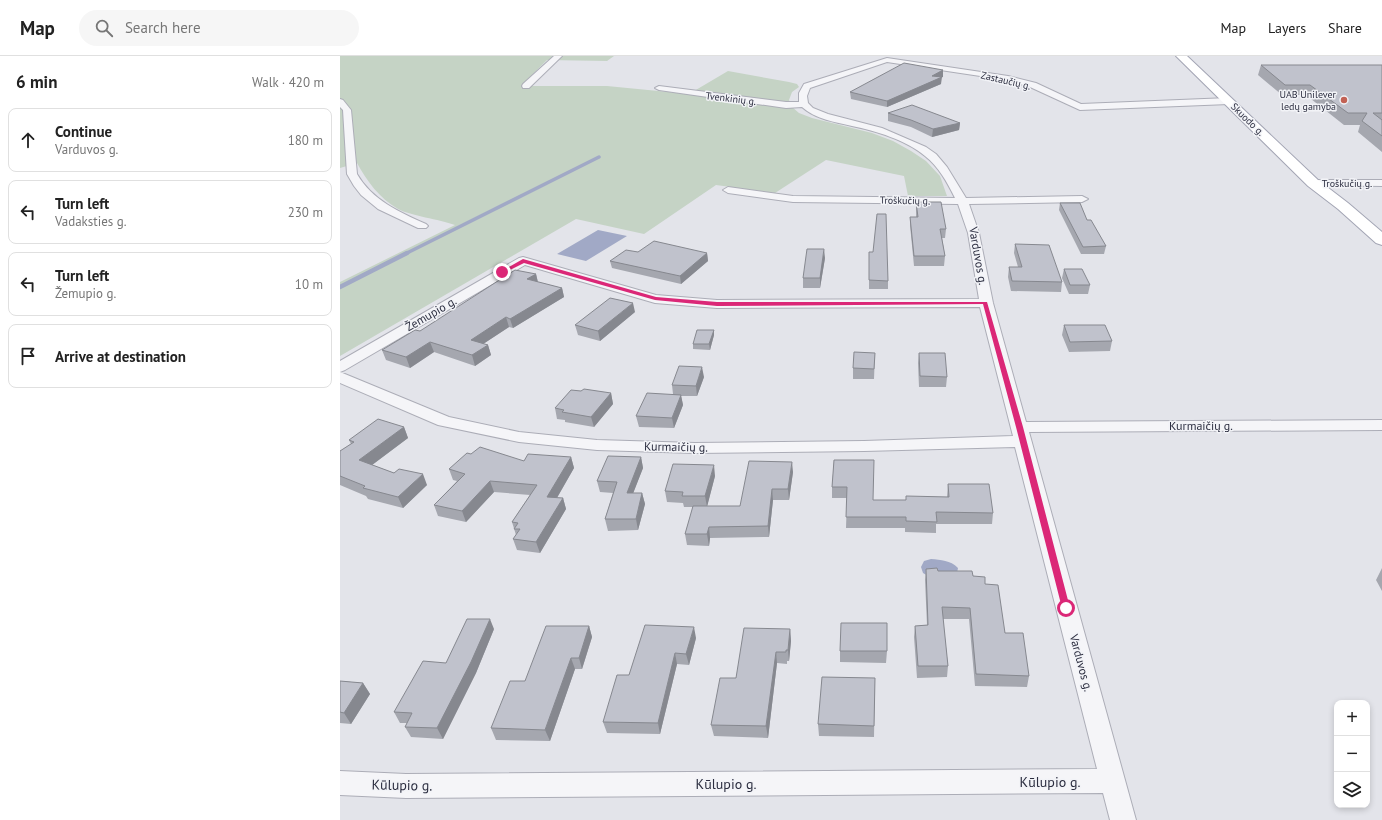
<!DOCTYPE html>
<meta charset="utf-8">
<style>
body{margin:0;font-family:"PT Sans",sans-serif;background:#f6f6f6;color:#222}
.controls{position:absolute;right:12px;bottom:12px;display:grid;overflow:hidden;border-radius:8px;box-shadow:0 2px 6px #0003}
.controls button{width:36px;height:36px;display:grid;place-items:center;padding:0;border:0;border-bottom:1px solid #e0e0e0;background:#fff;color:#222;font:20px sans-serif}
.stop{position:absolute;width:12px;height:12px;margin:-9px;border:3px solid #db2777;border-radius:50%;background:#fff}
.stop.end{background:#db2777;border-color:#fff;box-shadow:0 1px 4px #0008}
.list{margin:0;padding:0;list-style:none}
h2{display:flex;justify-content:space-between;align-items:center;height:52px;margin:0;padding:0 16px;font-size:17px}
h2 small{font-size:13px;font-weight:400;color:#767676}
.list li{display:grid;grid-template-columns:26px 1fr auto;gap:12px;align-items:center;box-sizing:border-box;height:64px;margin:0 8px 8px;padding:0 8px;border:1px solid #e0e0e0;border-radius:8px}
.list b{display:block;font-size:15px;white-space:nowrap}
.list p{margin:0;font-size:13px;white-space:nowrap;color:#767676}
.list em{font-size:13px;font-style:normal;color:#767676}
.icon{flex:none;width:22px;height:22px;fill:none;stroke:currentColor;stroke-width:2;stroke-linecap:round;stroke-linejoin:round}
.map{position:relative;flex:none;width:1042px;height:764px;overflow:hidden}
header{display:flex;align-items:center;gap:24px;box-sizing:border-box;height:56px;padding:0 20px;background:#fff;border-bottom:1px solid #e0e0e0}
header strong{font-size:19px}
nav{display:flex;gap:22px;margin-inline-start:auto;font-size:14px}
.search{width:280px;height:36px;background:#f6f6f6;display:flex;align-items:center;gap:10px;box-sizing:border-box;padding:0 14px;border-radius:22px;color:#767676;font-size:15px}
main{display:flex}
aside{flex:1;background:#fff}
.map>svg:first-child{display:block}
</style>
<header>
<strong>Map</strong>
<div class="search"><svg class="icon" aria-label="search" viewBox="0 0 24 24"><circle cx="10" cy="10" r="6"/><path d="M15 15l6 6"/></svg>Search here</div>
<nav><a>Map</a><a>Layers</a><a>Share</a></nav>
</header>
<main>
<aside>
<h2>6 min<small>Walk · 420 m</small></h2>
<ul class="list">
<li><svg class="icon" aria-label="ahead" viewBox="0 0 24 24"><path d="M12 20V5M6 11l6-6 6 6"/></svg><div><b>Continue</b><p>Varduvos g.</p></div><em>180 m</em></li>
<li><svg class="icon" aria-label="left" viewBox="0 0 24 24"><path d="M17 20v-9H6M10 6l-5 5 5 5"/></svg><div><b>Turn left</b><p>Vadaksties g.</p></div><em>230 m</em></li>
<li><svg class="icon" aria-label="left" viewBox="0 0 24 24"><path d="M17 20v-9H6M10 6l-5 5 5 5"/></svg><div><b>Turn left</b><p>Žemupio g.</p></div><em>10 m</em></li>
<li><svg class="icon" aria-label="arrive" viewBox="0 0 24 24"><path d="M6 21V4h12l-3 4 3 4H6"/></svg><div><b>Arrive at destination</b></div></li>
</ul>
</aside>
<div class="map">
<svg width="1042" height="764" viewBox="0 0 1042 764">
<rect width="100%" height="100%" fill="#e3e4ea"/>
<path fill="#c5d3c5" d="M 0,0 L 274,0 L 267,5 L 207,4 L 181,30 L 267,30 L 349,38 L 388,15 L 449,26 L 457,28 L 459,31 L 452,36 L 449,44 L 452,51 L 459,57 L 472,62 L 532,77 L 553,85 L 571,95 L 586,105 L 600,120 L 607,140 L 568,140 L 564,120 L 486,104 L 435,137 L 376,129 L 304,178 L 236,163 L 0,300 L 0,226 L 115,169 C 99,163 71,160 58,153 C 39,142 27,125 17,107 L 0,112 Z"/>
<path fill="#a1a9c6" d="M 258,174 L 287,180 L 246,205 L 217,198 Z
M 591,503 C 601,504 610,504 618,512 L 617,517 L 588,520 L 583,517 L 581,511 L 584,505 Z"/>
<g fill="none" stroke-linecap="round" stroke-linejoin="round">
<path stroke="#a1a9c6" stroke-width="3.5" d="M 65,198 L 259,101"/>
<path stroke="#a1a9c6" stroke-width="4.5" d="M 0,231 L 67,197"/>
<defs>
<path id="street" d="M 214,0 L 222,0 L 189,32 L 183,32 L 182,30 L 183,28 Z
M 547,2 L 668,20 L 696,27 L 741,48 L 889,42 L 893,45 L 889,48 L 740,54 L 690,31 L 667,24 L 547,6 L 470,32 L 467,40 L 468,47 L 473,52 L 488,58 L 542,72 L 586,91 L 596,98 L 607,111 L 626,142 L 742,140 L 748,143 L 742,146 L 629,148 L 639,177 L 653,247 L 686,366 L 1042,364 L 1042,374 L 689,376 L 796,764 L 770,764 L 763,737 L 66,742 L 0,739 L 0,715 L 66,718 L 757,713 L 675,391 L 524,395 L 355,397 L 257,394 L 179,386 L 98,369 L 0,327 L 0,316 L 109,361 L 179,376 L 257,384 L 355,387 L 524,385 L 673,380 L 640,251 L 377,252 L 315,247 L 185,209 L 5,314 L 0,316 L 0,305 L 179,202 L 183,201 L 316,239 L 377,244 L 639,243 L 628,177 L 618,148 L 453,146 L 388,137 L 383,134 L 388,131 L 453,140 L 615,142 C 607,126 599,111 585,100 C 566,84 536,75 512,70 C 495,66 475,63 462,51 L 446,52 L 319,34 L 315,32 L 319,30 L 446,46 L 459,46 L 459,37 L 464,28 Z
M 0,43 L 3,44 L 11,54 L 17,118 C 32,144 59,156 86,168 L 88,170 L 86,172 L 78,172 L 38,153 L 21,139 L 14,130 L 7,118 L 3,54 L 0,51 Z
M 973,124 L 1042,124 L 1042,130 L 969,129 L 968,127 Z"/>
<path id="primary" d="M 836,0 L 847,0 L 978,124 L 1008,147 L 1042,176 L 1042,189 L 1036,187 L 998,153 L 968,130 Z"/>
</defs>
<use href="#street" stroke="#acadb7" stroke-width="2"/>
<use href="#primary" stroke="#a3a5b4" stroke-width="2"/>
<use href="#street" fill="#f5f5f8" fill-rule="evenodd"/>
<use href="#primary" fill="#fff" fill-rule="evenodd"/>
</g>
<path fill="#a5a7af" d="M 921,9 L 1042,9 L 1042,96 L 1018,76 L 1020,69 L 1004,69 L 966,39 L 942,39 L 918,19 Z
M 603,14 L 603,21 L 601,21 L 601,28 L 547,51 L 511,43 L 510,36 Z
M 548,57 L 620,67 L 619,74 L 592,81 L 571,71 L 548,65 Z
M 576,146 L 606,173 L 605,182 L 602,182 L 605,200 L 604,210 L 574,210 L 570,169 L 570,161 L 576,161 Z
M 720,147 L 747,164 L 766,190 L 764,198 L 741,198 L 719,154 Z
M 675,188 L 722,226 L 721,236 L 671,235 L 668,221 L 669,211 L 678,211 L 674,197 Z
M 298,196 L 367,197 L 368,205 L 341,228 L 272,212 L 270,205 Z
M 529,196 L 548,225 L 548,233 L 529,233 Z
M 485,202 L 480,232 L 463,232 L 463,222 Z
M 724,213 L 750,229 L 748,238 L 729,238 L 722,222 Z
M 196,218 L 198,226 L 222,232 L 224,241 L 173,272 L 169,271 L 143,288 L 148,289 L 151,299 L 135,310 L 94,296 L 70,312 L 46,304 L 42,294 Z
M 295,256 L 260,285 L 238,279 L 235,269 Z
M 724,269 L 772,285 L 770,295 L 729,296 L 722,279 Z
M 374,274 L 374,279 L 370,294 L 353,293 L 353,288 Z
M 535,297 L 534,323 L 513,323 L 513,312 Z
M 579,297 L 607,321 L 606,331 L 579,331 L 578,307 Z
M 364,321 L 357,340 L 341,340 L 343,349 L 334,372 L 299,371 L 296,360 L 333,338 L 332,329 Z
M 271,337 L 273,348 L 254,371 L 225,366 L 225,364 L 217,363 L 215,352 Z
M 64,371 L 68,382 L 32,409 L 87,429 L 63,452 L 28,443 L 26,440 L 0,429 L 0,395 L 11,388 L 9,384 Z
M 131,398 L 184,405 L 231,401 L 234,412 L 217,442 L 223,442 L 226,453 L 200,497 L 177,494 L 173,483 L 176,479 L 172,466 L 190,439 L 154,436 L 126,466 L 98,460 L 94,449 L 117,425 L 113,424 L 109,413 Z
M 301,401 L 303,412 L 293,437 L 302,437 L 305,448 L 298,474 L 268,475 L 265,463 L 273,437 L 260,436 L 257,425 Z
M 494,404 L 533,444 L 565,444 L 607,441 L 608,428 L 653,457 L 652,468 L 596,468 L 596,477 L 565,476 L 565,472 L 506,472 L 507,442 L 492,442 L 492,431 Z
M 453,416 L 449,444 L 433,444 L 429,481 L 370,482 L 369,490 L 347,489 L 345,478 L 353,451 L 344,451 L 343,447 L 327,446 L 325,435 L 375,420 L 367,450 L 400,450 Z
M 1042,512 L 1042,535 L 1036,524 Z
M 586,513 L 633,520 L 645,528 L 665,577 L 689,620 L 687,631 L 635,630 L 629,563 L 603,563 L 608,610 L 607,621 L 577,622 L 574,581 L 575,570 L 587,569 L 585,524 Z
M 249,570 L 252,581 L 242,613 L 235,613 L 210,685 L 156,684 L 151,672 L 185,625 Z
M 154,573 L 136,617 L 103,683 L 71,681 L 65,671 L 67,667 L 60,667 L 54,656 L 106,607 Z
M 450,573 L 451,585 L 449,605 L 447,605 L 447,608 L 437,607 L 428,682 L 374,680 L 371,669 Z
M 356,582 L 349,609 L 337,608 L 320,678 L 267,677 L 263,666 L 289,619 Z
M 500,595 L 547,595 L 546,607 L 500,606 Z
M 535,622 L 534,681 L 479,680 L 478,668 Z
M 0,625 L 23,627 L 30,638 L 11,668 L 0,667 Z"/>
<path fill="#86888f" d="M 603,14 L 603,21 L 600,22 L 602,21 L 601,28 L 547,51 L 547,45 L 592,20 Z
M 620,67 L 619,74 L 592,81 L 593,73 Z
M 484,193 L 485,202 L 480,232 L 480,222 Z
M 367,197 L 368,205 L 341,228 L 340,220 Z
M 196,218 L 198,227 L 187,223 Z
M 222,232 L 224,241 L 173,272 L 170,263 Z
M 293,247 L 295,256 L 260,285 L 258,275 Z
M 166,261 L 169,271 L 134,294 L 131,284 Z
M 374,274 L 374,279 L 370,294 L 369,288 Z
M 90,286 L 94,296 L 70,312 L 66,301 Z
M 148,289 L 151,299 L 135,310 L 132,299 Z
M 362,311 L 364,321 L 357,340 L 356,330 Z
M 271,337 L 273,348 L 254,371 L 251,361 Z
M 341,339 L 343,349 L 334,372 L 332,362 Z
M 64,371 L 68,382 L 24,415 L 19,404 Z
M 231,401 L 234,412 L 211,452 L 207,441 Z
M 301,401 L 303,412 L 289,448 L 287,437 Z
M 452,406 L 453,416 L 449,444 L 448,433 Z
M 374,409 L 375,420 L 367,451 L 365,440 Z
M 83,418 L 87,429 L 63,452 L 58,441 Z
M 150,425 L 154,436 L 126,466 L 122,455 Z
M 432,433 L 433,444 L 429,481 L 428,470 Z
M 302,437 L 305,448 L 298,474 L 296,463 Z
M 223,442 L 226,453 L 200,497 L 196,486 Z
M 369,471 L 370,482 L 369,490 L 367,478 Z
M 150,563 L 154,573 L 136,617 L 103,683 L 97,672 Z
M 249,570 L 252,581 L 242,613 L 239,602 Z
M 354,571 L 356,582 L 349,609 L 346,598 Z
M 450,573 L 451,585 L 449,605 L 448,594 Z
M 436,596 L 437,607 L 428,682 L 426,670 Z
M 335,597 L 337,608 L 320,678 L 318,667 Z
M 231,602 L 235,613 L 210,685 L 205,674 Z
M 23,627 L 30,638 L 11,668 L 4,657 Z"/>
<path fill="#c0c2cc" stroke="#86888f" d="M 564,7 L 603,14 L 592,20 L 602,21 L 547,45 L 510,36 Z
M 921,9 L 1042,9 L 1042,57 L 1033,57 L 1042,64 L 1042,80 L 1022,65 L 1027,57 L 1008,57 L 970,29 L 945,29 Z
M 572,49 L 620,67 L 593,73 L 571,64 L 548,57 Z
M 576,146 L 601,146 L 606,173 L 600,173 L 605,200 L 574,200 L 570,161 L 578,161 Z
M 720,147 L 740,147 L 747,164 L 751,164 L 766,190 L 743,191 Z
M 537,158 L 546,158 L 548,225 L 529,224 L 529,196 L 533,196 Z
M 314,185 L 367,197 L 340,220 L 270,205 L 286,194 L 298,196 Z
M 675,188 L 709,189 L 722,226 L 672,225 L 669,211 L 682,211 Z
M 467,193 L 484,193 L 480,222 L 463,222 Z
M 724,213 L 742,213 L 750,229 L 730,229 Z
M 175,214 L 196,218 L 187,223 L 222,232 L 170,263 L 166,261 L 131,284 L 148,289 L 132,299 L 90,286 L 66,301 L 42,294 L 75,274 L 80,275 Z
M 270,242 L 293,247 L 258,275 L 235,269 Z
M 724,269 L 765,269 L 772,285 L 730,286 Z
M 357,274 L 374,274 L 369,288 L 353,288 Z
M 514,296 L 535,297 L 534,313 L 513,312 Z
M 579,297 L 605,297 L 607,321 L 580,320 Z
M 339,310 L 362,311 L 356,330 L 332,329 Z
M 244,333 L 271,337 L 251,361 L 222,356 L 224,354 L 215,352 L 231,334 L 241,335 Z
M 307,337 L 341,339 L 332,362 L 296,360 Z
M 38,363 L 64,371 L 19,404 L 54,417 L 59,413 L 83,418 L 58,441 L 23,432 L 25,430 L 0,420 L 0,395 L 14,386 L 9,384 Z
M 140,391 L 184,405 L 188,398 L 231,401 L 207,441 L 223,442 L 196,486 L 173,483 L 180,473 L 174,473 L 178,467 L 172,466 L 197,429 L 150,425 L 122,455 L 94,449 L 125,418 L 109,413 L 127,397 L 131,398 Z
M 268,400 L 301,401 L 287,437 L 302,437 L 296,463 L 265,463 L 277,426 L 257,425 Z
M 494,404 L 534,404 L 533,444 L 566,444 L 566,440 L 609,441 L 608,428 L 649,428 L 653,457 L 596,456 L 597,466 L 566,465 L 566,461 L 506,461 L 507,431 L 492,431 Z
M 409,405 L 452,406 L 448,433 L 432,433 L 428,470 L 369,471 L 367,478 L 345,478 L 353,450 L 400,450 Z
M 333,408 L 374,409 L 365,440 L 342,440 L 343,436 L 325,435 Z
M 597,512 L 598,515 L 632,515 L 633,520 L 645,521 L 645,528 L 658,529 L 665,577 L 683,577 L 689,620 L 636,618 L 630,552 L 602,551 L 608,610 L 578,610 L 575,570 L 588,569 L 586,513 Z
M 127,563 L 150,563 L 131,606 L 97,672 L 65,671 L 72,657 L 54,656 L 83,605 L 106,607 Z
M 501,567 L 547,567 L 547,595 L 500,595 Z
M 305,569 L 354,571 L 346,598 L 335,597 L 318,667 L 263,666 L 277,619 L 289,619 Z
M 206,570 L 249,570 L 239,602 L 231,602 L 205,674 L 151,672 L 170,625 L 185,625 Z
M 404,572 L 450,573 L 448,594 L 446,594 L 446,596 L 436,596 L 426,670 L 371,669 L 380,622 L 396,622 Z
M 482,621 L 535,622 L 534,670 L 478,668 Z
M 0,625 L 23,627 L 4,657 L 0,656 Z"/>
<path fill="#db2777" d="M 183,203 L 316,241 L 377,246 L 647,246 L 683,371 L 730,552 L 729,554 L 726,555 L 722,552 L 676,371 L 643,248 L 377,250 L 315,244 L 184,207 L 164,217 L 160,216 Z"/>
<circle fill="#c26154" stroke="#f2f3f7" stroke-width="1.5" cx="1004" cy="44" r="4"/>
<g text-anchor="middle" stroke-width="3" stroke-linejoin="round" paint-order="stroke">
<g font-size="10" fill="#2c2e40" stroke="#f2f3f7">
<text transform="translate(666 24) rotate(13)" y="4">Zastaučių g.</text>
<text transform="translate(391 42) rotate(7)" y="4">Tvenkinių g.</text>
<text transform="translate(908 63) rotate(44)" y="4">Skuodo g.</text>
<text x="1007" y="131">Troškučių g.</text>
<text transform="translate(565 144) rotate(1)" y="4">Troškučių g.</text>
</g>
<g font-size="10" fill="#2c2e40" stroke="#f2f3f7" text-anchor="end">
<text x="996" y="42">UAB Unilever<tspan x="996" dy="12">ledų gamyba</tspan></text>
</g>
<g font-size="12" fill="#2c2e40" stroke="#f2f3f7">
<text transform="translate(638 200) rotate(80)" y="4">Varduvos g.</text>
<text transform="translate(91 258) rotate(-30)" y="4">Žemupio g.</text>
<text x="861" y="374">Kurmaičių g.</text>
<text transform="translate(336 391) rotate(1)" y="4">Kurmaičių g.</text>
<text transform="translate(741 607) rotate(75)" y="4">Varduvos g.</text>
</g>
<g font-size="14" fill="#2c2e40" stroke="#f2f3f7">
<text x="710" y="731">Kūlupio g.</text>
<text x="386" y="733">Kūlupio g.</text>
<text transform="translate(62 729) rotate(1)" y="5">Kūlupio g.</text>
</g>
</g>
</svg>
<div class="controls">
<button>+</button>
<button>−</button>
<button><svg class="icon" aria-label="layers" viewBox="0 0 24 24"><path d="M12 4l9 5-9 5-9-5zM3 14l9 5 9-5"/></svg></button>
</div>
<div class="stop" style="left:726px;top:552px"></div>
<div class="stop end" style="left:162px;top:216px"></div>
</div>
</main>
